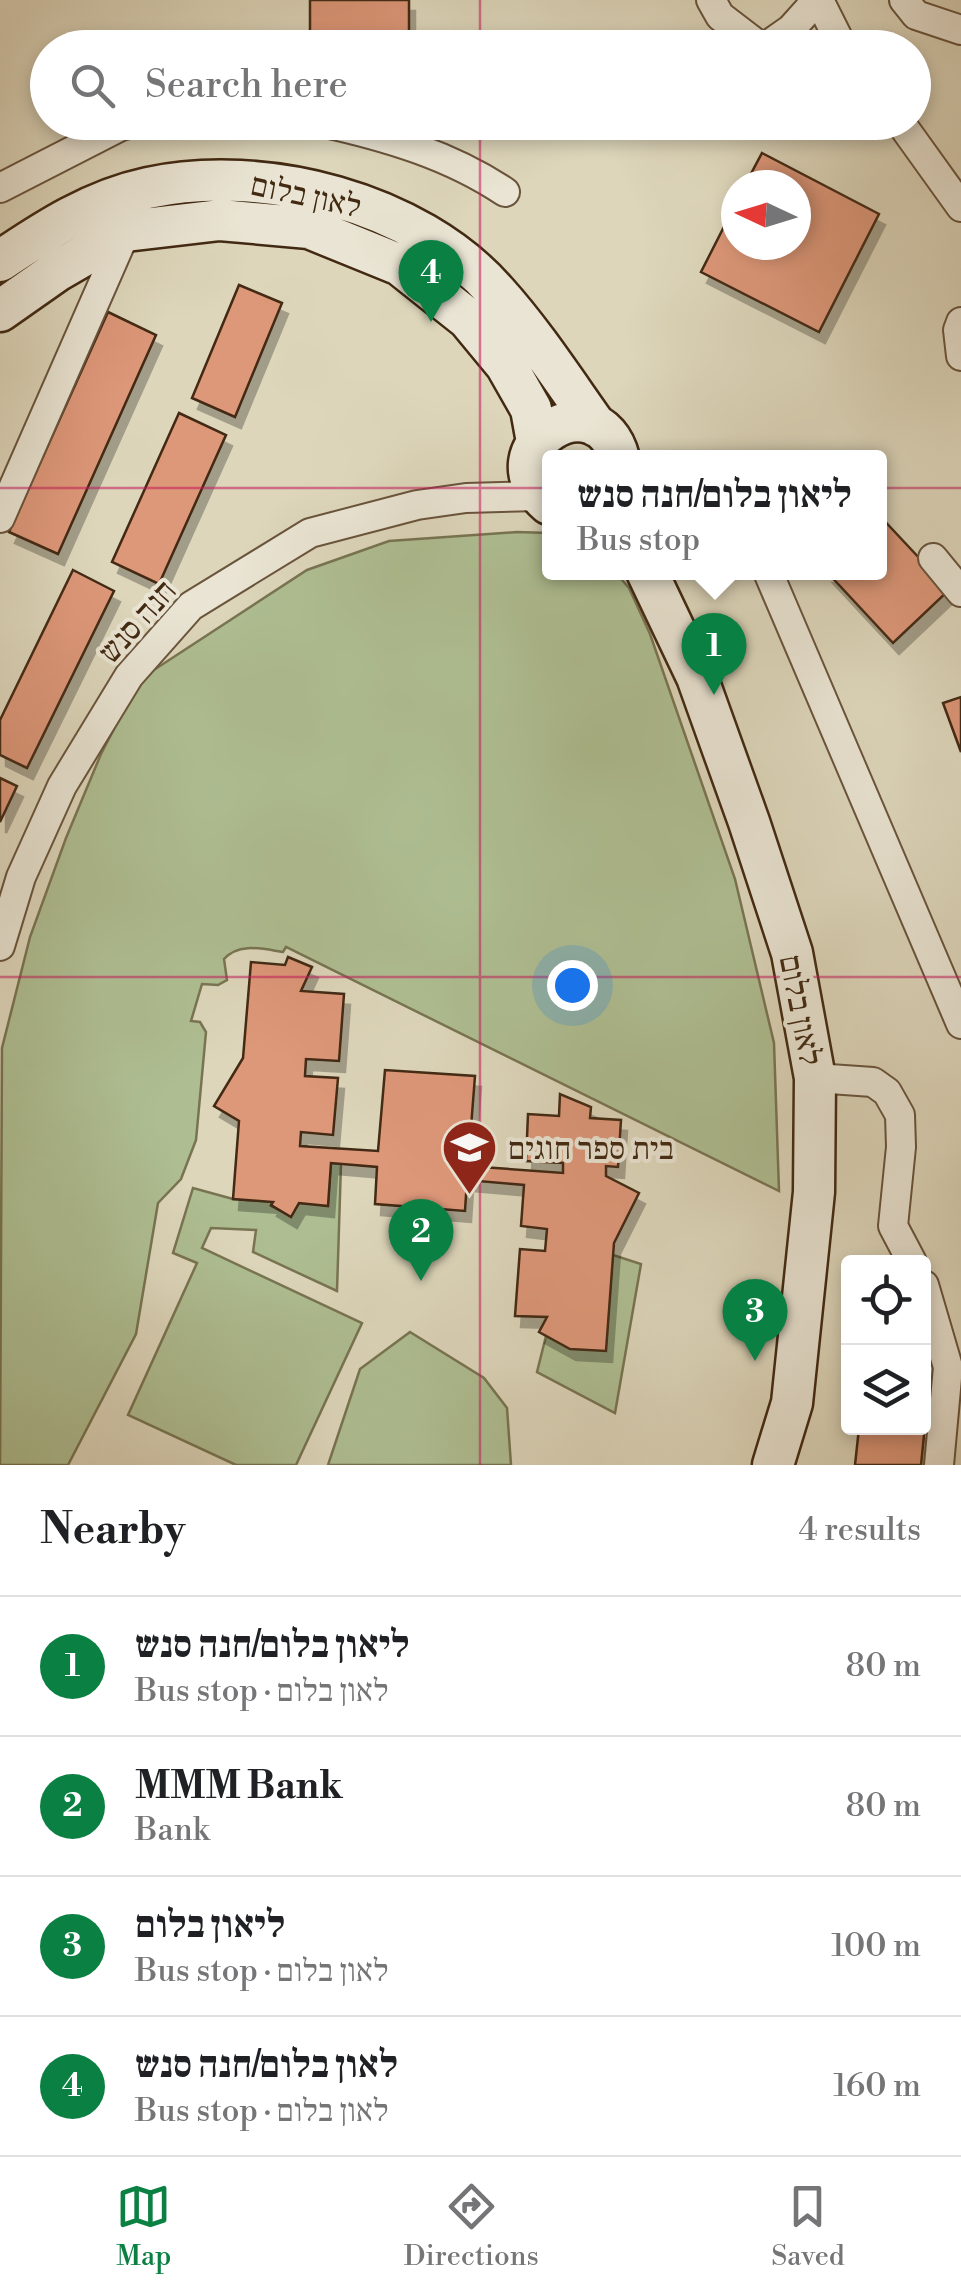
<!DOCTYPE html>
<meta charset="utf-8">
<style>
body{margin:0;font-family:"Libre Bodoni","Frank Ruhl Libre",serif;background:#f6f6f6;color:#202124}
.controls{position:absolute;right:30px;bottom:30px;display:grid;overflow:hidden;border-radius:10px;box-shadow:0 5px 15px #0003}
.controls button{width:90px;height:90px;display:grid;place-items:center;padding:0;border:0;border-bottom:2px solid #e0e0e0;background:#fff;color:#202124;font:50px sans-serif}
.compass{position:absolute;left:721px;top:170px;width:90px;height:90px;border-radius:50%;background:#fff;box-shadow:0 5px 15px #0003;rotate:274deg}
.you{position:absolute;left:572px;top:985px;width:35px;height:35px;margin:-25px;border:8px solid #fff;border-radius:50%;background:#1a73e8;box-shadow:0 0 0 15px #1a73e833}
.badge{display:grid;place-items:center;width:65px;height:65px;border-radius:50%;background:#0b8043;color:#fff;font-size:32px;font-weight:700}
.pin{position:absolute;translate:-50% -82px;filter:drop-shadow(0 2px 5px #0008)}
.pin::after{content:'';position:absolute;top:52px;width:35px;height:30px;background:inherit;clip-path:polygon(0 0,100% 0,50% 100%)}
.popup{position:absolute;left:542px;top:450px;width:345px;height:130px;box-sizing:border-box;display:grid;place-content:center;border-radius:10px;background:#fff;filter:drop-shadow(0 2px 8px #0005);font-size:32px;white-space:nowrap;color:#757577}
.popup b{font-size:38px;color:#202124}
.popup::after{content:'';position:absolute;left:50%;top:100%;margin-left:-20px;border:20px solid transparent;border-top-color:#fff}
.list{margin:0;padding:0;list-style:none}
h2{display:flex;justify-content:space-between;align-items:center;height:130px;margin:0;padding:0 40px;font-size:42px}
h2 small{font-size:32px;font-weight:400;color:#757577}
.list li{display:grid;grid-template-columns:65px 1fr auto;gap:30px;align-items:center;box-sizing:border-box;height:140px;padding:0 40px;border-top:2px solid #e0e0e0}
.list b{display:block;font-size:38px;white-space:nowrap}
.list p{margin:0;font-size:32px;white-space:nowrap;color:#757577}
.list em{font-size:32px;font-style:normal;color:#757577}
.icon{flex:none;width:55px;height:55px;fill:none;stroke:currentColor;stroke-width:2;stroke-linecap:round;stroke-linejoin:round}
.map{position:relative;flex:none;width:961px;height:1465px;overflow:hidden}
.search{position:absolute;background:#fff;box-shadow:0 5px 15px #0003;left:30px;right:30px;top:30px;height:110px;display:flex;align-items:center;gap:25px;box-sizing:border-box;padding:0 35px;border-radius:55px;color:#757577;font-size:38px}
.sheet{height:690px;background:#fff}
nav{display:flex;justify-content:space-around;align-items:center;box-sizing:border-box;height:140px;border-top:2px solid #e0e0e0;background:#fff;font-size:28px;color:#757577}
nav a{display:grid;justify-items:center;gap:5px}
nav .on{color:#0b8043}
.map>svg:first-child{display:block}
</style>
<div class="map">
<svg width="961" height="1465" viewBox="0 0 961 1465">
<defs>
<filter id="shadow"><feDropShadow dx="6" dy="11" stdDeviation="0" flood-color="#0004"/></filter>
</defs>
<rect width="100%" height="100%" fill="#ddd6bb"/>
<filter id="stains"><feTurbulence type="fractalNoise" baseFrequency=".002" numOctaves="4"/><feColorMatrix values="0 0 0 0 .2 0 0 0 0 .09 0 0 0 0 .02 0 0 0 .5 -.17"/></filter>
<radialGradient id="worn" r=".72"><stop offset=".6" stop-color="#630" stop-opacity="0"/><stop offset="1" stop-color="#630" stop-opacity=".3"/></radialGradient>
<path fill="#aebe92" stroke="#787452" stroke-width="2.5" d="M 517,532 L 549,533 L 549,572 L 616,573 L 629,588 L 650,634 L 735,879 L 774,1043 L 779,1191 L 286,947 L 283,952 C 263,949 239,942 224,959 L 227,980 L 218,985 L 202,984 L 191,1021 L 200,1022 L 206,1032 L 196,1140 L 181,1179 L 158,1203 L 136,1334 L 68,1465 L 0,1465 L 2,1048 L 30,937 L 66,838 L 101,754 L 140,679 L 307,570 L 389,541 Z
M 331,1163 L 341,1164 L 337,1291 L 253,1252 L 256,1230 L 211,1228 L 202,1248 L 362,1323 L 296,1465 L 236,1465 L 128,1415 L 197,1263 L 173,1253 L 193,1188 L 233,1199 L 273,1202 L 271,1206 L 291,1216 L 299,1203 L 328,1205 Z
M 613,1255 L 641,1264 L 615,1413 L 537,1372 L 546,1336 Z
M 410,1332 L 484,1378 L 507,1408 L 511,1465 L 328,1465 L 360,1369 Z"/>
<path fill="#dd9779" stroke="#422912" stroke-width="2.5" filter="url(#shadow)" d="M 310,0 L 409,0 L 409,48 L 310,48 Z
M 762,153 L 879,214 L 819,332 L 701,272 L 736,203 L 736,245 L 796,245 L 796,185 L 745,185 Z
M 239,285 L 282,303 L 235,417 L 192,398 Z
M 108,312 L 156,335 L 58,554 L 9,532 Z
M 179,413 L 226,435 L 159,584 L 112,562 Z
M 879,515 L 949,590 L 893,643 L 827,572 L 879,572 Z
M 73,570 L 114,591 L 27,768 L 0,755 L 0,720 Z
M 961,697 L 961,752 L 943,703 Z
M 0,778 L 17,786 L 0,822 Z
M 288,957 L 312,967 L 301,991 L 344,994 L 339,1061 L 306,1059 L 305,1076 L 338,1078 L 333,1135 L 301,1132 L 300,1146 L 378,1151 L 385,1070 L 475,1076 L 468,1166 L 563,1173 L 563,1163 L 526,1161 L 528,1114 L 559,1116 L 560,1094 L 591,1107 L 590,1118 L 621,1120 L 618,1167 L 606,1166 L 606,1176 L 639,1193 L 614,1243 L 606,1351 L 570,1349 L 539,1332 L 547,1317 L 515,1316 L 520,1249 L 545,1251 L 547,1229 L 521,1226 L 524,1185 L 467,1180 L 465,1211 L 375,1204 L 377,1167 L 331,1163 L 328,1206 L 299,1203 L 291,1217 L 271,1205 L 273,1202 L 233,1199 L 239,1121 L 214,1106 L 243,1058 L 251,962 L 285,965 Z
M 924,1374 L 930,1375 L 921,1465 L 855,1465 L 859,1428 L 924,1428 Z"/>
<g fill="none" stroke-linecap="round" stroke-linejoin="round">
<defs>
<path id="street" d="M 711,0 L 720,16 L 762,48
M 819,0 L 843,48
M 904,0 L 916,15 L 961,30
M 764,48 L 791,29 L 817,0
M 321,122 C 385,136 450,155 505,192
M 900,122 L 961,207
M 0,188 L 121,126 L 136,122
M 961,322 L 958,330 L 961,356
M 0,518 L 126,231
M 933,558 L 961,592
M 768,572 L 961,1024
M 0,946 L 21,877 L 62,786 L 129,676 L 191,606 L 310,533 L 417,505 L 466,498 L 540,496
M 815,1078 L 873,1082 L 887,1092 L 900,1115 L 901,1147 L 893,1226 L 912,1262
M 924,1285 L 948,1367 L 939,1465"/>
<path id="secondary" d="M 0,261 C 46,230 92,200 148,188 C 264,163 417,202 496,292 C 533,333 564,381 596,426
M 0,311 L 57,271 L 126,231 L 220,220 L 309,228 L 400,265 L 468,319 L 506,365 L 531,409 L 537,442
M 549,504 C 483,448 598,377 619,458
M 647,572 L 697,677 L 749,822 L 792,953 L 815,1078 L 814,1192 L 792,1403 L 773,1465"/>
</defs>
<use href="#street" stroke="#69543c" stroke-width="32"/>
<use href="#secondary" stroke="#422912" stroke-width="45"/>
<use href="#street" stroke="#e9e4d3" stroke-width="28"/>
<use href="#secondary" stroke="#e9e4d3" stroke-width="40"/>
</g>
<path fill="none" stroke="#c2185b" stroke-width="2.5" stroke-opacity="0.55" d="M 480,0 L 480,48M 480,122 L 480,1465M 0,488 L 961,488M 0,977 L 961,977"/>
<defs>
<symbol id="school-pin" viewBox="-11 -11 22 30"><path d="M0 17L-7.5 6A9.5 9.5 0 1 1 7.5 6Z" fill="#8f2418" stroke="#e9e4d3"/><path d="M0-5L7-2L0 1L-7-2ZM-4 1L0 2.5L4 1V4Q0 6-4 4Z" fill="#fff"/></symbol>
</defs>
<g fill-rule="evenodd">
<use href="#school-pin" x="438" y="1116" width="63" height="86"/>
</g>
<g text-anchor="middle" stroke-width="8" stroke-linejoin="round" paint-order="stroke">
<g font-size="32" fill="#422912" stroke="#e9e4d3">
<text transform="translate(306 195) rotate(12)" y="11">לאון בלום</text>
<text transform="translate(137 621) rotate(-48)" y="11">חנה סנש</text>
<text transform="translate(801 1010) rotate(79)" y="11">לאון בלום</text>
</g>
<g font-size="32" fill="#422912" stroke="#e9e4d3" text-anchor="start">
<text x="508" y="1159">בית ספר חוגים</text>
</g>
</g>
<rect width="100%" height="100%" filter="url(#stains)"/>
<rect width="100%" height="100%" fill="url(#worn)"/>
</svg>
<div class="controls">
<button><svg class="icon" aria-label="locate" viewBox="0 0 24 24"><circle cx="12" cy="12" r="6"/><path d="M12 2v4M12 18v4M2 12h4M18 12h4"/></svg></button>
<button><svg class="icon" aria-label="layers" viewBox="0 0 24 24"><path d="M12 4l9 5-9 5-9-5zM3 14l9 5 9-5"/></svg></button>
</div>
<svg class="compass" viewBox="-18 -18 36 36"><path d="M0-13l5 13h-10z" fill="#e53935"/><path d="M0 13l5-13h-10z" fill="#757577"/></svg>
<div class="you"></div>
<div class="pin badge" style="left:714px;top:695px">1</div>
<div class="popup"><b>ליאון בלום/חנה סנש</b>Bus stop</div>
<div class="pin badge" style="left:421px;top:1281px">2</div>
<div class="pin badge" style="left:755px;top:1361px">3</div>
<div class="pin badge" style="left:431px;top:322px">4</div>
<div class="search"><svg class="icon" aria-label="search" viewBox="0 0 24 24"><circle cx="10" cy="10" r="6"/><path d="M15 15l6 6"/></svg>Search here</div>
</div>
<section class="sheet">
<h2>Nearby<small>4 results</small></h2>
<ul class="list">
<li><span class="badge">1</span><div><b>ליאון בלום/חנה סנש</b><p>Bus stop · לאון בלום</p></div><em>80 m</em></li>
<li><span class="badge">2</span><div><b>MMM Bank</b><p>Bank</p></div><em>80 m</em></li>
<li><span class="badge">3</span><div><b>ליאון בלום</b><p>Bus stop · לאון בלום</p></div><em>100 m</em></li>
<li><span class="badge">4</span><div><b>לאון בלום/חנה סנש</b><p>Bus stop · לאון בלום</p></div><em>160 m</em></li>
</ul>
</section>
<nav>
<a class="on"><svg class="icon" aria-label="map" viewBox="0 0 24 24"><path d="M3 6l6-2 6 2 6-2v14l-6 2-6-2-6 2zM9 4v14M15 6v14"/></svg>Map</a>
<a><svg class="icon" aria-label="directions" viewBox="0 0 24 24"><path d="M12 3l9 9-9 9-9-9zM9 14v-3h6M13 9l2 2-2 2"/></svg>Directions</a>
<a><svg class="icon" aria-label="saved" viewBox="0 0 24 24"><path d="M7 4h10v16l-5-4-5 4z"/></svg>Saved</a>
</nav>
